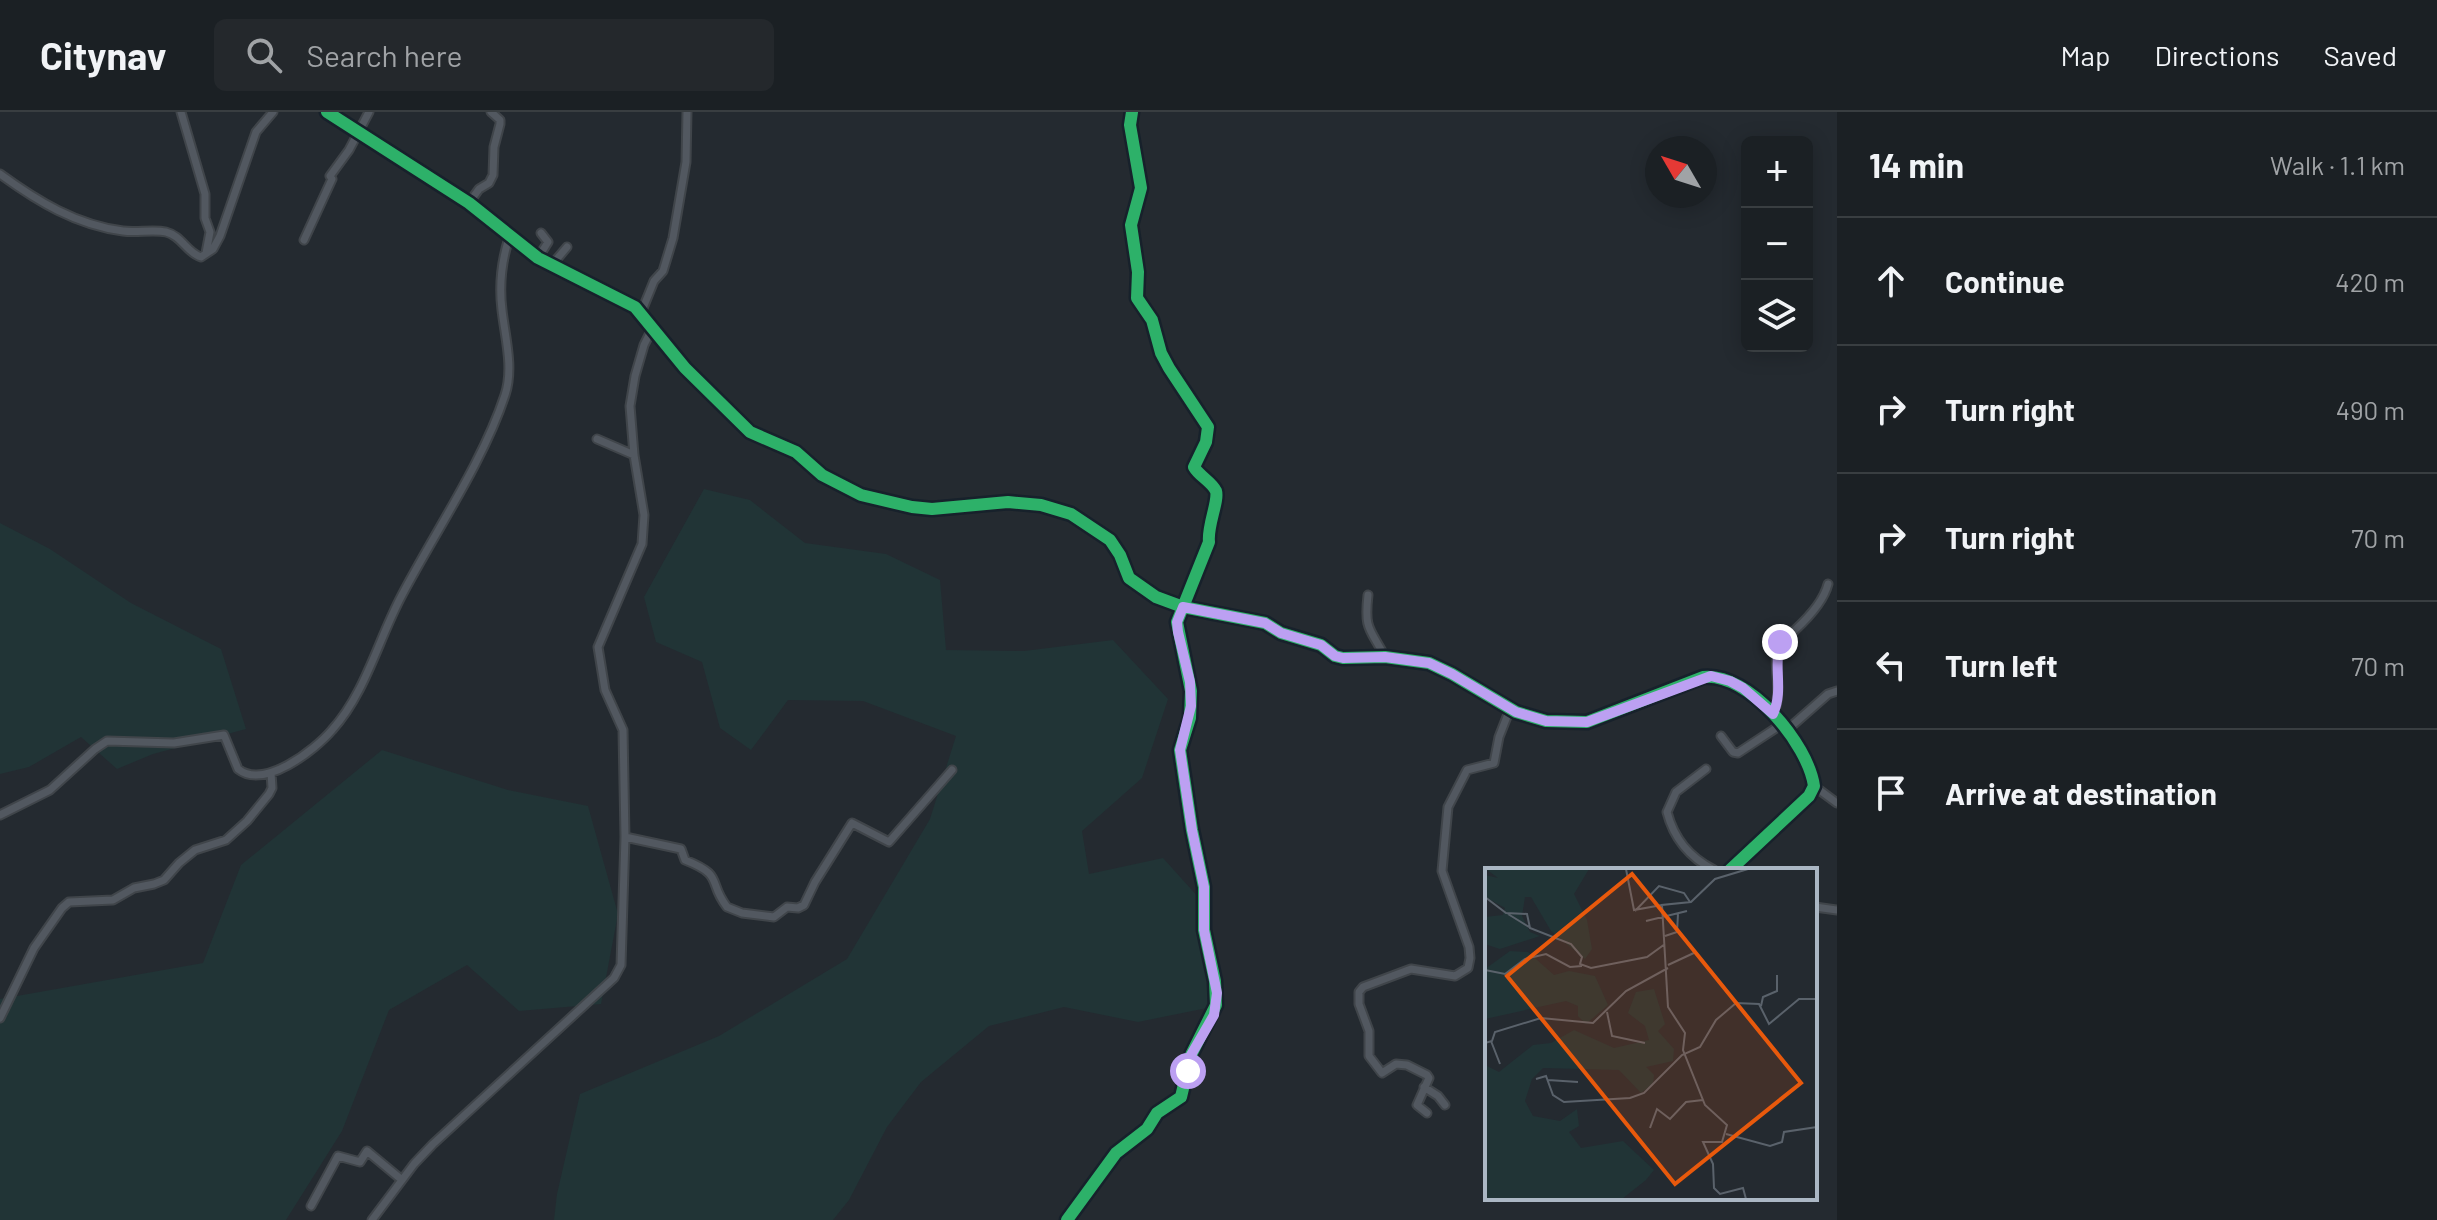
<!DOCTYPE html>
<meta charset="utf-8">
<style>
body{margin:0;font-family:Barlow,sans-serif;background:#24282c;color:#f1f3f6}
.controls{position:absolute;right:24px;top:24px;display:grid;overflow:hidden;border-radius:12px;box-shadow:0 4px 20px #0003}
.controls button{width:72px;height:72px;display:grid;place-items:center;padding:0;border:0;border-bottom:2px solid #393e41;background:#1b2024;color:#f1f3f6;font:40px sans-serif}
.compass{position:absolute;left:1645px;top:24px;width:72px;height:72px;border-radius:50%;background:#1b2024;box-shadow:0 4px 20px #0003;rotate:309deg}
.stop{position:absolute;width:24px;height:24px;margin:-18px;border:6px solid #bca0f2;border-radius:50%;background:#fff}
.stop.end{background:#bca0f2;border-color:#fff;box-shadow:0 2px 8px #0008}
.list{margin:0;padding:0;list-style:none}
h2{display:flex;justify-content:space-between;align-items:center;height:104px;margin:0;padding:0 32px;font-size:34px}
h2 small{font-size:26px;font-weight:400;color:#a0a3a6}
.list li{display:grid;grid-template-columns:52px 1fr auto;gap:24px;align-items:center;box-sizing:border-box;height:128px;padding:0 32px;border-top:2px solid #393e41}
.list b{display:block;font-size:30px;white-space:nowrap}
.list em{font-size:26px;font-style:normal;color:#a0a3a6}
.icon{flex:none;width:44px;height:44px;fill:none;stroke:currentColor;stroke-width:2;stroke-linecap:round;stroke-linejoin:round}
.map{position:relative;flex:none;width:1837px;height:1108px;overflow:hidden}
header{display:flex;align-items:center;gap:48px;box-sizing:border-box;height:112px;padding:0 40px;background:#1b2024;border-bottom:2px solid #393e41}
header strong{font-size:38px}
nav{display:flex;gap:44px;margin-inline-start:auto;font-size:28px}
.search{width:560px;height:72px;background:#24282c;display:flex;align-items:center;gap:20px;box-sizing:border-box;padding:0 28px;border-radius:12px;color:#a0a3a6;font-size:30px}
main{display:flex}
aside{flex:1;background:#1b2024}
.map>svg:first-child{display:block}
</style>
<header>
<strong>Citynav</strong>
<div class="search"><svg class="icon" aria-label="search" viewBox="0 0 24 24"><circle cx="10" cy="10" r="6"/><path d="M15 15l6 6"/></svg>Search here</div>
<nav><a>Map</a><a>Directions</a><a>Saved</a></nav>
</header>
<main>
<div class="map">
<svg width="1837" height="1108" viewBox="0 0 1837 1108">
<rect width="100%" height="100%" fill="#242a30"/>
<path fill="#213436" d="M 704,377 L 750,388 L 805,431 L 886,442 L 940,468 L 946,538 L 1024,539 L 1113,528 L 1168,587 L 1142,666 L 1082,719 L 1089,762 L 1163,746 L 1209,797 L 1207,896 L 1138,910 L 1064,895 L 989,914 L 921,970 L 887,1015 L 849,1088 L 833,1108 L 554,1108 L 557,1082 L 580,982 L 719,924 L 847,847 L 930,707 L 956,624 L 863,589 L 788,588 L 751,638 L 720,616 L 702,550 L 656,530 L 644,485 Z
M 0,411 L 50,437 L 131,491 L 221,537 L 246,617 L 153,642 L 117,657 L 81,625 L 29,655 L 0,662 Z
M 382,638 L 508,678 L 588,694 L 618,802 L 601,892 L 519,899 L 467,853 L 389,898 L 342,1019 L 286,1108 L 0,1108 L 0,887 L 203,851 L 241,753 Z"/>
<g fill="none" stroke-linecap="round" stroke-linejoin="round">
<defs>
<path id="minor" d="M 181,0 L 205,82 L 205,106 L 210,120 L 206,141
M 327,0 L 469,91 L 538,146 L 635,195 L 685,256 L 750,320 L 796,340 L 822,363 L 861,383 L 912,395 L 932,397 L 1008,390 L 1041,393 L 1071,402 L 1110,428 L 1120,443 L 1129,466 L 1156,485 L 1183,495 L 1265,511 L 1281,521 L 1321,533 L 1335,544 L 1343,546 L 1385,545 L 1429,551 L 1452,562 L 1516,600 L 1546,609 L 1587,610 L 1703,565 C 1749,560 1808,632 1814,674 L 1809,684 L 1730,758
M 0,62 C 37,89 76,113 123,119 C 137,121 153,117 166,120 C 182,124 187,141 201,145 L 213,137 L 220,124 L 256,20 L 273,0
M 469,91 L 479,77 L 489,71 L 493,63 L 494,35 L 500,12 L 500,8 L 491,0
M 304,128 L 332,67 L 330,64 L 349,38 L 369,0
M 538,146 L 548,130 L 541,121
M 551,154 L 567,135
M 641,201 L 654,169 L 663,159 L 673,126 L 686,50 L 687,0
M 597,327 L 634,343
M 1368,483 C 1364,518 1370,516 1385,545
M 1773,602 C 1785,578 1769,549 1781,528 C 1784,522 1791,522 1795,518 C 1808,506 1824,488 1828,472
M 1787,618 L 1828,582 L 1837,579
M 1721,624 L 1733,640 L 1738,641 L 1782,612
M 1706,657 L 1676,680 L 1667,700 C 1674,727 1689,745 1714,758
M 1814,674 L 1837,691
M 0,703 L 50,678 L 95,637 L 107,629 L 174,631 L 224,623 L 238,657 C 264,678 315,638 332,618 C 366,580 378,528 402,483 C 435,420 483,350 505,283 C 514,256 505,225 502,198 C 499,174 502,148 509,126
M 625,725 L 681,737 L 685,748 C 725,764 707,769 727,795 L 742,801 L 774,805 L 787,795 L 798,796 L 804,793 L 815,770 L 852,711 L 889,730 L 952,658
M 1815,795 L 1837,798
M 0,906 L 34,836 L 62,796 L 69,790 L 113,788 L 134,776 L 154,772 L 164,768 L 179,751 L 195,738 L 226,728 L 247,709 L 269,682 L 272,676 L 271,661
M 1424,975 L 1438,984 L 1445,993
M 1427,1001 L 1417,993 L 1429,966 L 1427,963 L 1407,953 L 1396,952 L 1382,961 L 1369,944 L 1369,919 L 1359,892 L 1359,880 L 1363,875 L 1411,857 L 1455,864 L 1468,856 L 1470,846 L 1469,835 L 1442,759 L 1448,695 L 1467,658 L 1494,651 L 1499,625 L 1510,597
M 311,1094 L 338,1044 L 360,1050 L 367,1039 L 402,1068
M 372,1108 L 414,1052 L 433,1032 L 614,866 L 621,853 L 625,725 L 623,618 L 605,578 L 598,535 L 642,432 L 644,403 L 634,343 L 630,294 L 635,264 L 644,233 L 653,215
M 1067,1108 L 1116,1041 L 1147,1017 L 1157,1001 L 1181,985 L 1191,943 L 1216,893 L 1215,869 L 1204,818 L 1204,775 L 1192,718 L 1180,638 L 1190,606 L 1191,579 L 1177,510 L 1209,430 C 1207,414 1219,389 1216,379 C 1212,370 1199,364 1194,355 L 1206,330 L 1208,315 L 1169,256 L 1161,241 L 1152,208 L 1137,186 L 1138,160 L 1131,113 L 1141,76 L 1130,13 L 1132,0"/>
</defs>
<use href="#minor" stroke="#40454a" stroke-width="11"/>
<use href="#minor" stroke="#525860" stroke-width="7"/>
<defs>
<path id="cycleway" d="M 327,0 L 469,91 L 538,146 L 635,195 L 685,256 L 750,320 L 796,340 L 822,363 L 861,383 L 912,395 L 932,397 L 1008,390 L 1041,393 L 1071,402 L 1110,428 L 1120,443 L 1129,466 L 1156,485 L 1183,495 L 1265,511 L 1281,521 L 1321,533 L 1335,544 L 1343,546 L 1385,545 L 1429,551 L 1452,562 L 1516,600 L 1546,609 L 1587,610 L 1703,565 C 1749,560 1808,632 1814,674 L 1809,684 L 1730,758
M 1067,1108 L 1116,1041 L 1147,1017 L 1157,1001 L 1181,985 L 1191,943 L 1216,893 L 1215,869 L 1204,818 L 1204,775 L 1192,718 L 1180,638 L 1190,606 L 1191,579 L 1177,510 L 1209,430 C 1207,414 1219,389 1216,379 C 1212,370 1199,364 1194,355 L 1206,330 L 1208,315 L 1169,256 L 1161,241 L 1152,208 L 1137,186 L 1138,160 L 1131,113 L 1141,76 L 1130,13 L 1132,0"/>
</defs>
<use href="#cycleway" stroke="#17212b" stroke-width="17"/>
<use href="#cycleway" stroke="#2db169" stroke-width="12"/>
</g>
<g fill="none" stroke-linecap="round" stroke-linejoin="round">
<path stroke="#bca0f2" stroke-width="10" d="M 1188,959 L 1191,943 L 1214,903 L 1217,881 L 1204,818 L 1204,775 L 1192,718 L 1180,638 L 1191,594 L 1190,570 L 1178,520 L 1177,510 L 1183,495 L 1265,511 L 1281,521 L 1321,533 L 1335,544 L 1343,546 L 1385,545 L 1429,551 L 1452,562 L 1516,600 L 1546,609 L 1587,610 L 1711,564 L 1730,569 L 1743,576 L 1773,602 C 1784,578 1773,554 1780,530"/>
</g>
<g transform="translate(1485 756)">
<rect width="332" height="332" fill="#242a30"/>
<path d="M 1,1 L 104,1 L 89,26 L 102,52 L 107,81 L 100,91 L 66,63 L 46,29 L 40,29 L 37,48 L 45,64 L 55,68 L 15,81 L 0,76 L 0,49 L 18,47 L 20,40 L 0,29 L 0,7 L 13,10 ZM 25,83 L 43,84 L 69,107 L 84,103 L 110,108 L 123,137 L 101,156 L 93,148 L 93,138 L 81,133 L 0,151 L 0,101 ZM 169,121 L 180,156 L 173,163 L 189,181 L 188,193 L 161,199 L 169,207 L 168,216 L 156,225 L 134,202 L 58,200 L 47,211 L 40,233 L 48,248 L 75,253 L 92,241 L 94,258 L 84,264 L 96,280 L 138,273 L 169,302 L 161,312 L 137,331 L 0,331 L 0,197 L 14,204 L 48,177 L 66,175 L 89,162 L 129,180 L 164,172 L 160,158 L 143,145 L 151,124 Z" fill="#213436"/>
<path fill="none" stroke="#5a626b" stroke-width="2" d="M 141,1 L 149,42 L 177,37M 0,29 L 21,45 L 42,46 L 45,60 L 86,76 L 97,89 L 95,96 L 106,100 L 162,89 L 180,76M 150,43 L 174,18 L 199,25 L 205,34M 23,46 L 44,59M 161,53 L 202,43M 180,68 L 192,64 L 193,46M 183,97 L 211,84M 0,102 L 20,106 L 40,91 L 61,86 L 85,99 L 97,98M 276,138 L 278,129 L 292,123 L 292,107M 122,144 L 127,168 L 160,175M 6,173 L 15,196M 0,175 L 7,173 L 10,164 L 56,150 L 108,155 L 141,123 L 183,100M 51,211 L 61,208 L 68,227 L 79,234 L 145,230 L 159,225 L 197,187 L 215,179 L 231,152 L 251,135 L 274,136 L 284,156 L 314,131 L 332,131M 63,212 L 93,214M 165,260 L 172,241 L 185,251 L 201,234 L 218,232M 241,266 L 285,278 L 297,274 L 299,264 L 332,259M 261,331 L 258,320 L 235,326 L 229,320 L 228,296 L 218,274 L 237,274 L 242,257 L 220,237 L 198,182 L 200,165 L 183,139 L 177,37 L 206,34 L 230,11 L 263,1"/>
<path fill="#e8590c" fill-opacity="0.15" stroke="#e8590c" stroke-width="4" d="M 147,6 L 316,215 L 190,316 L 22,108 Z"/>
<rect width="332" height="332" fill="none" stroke="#abb7c4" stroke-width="4"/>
</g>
</svg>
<div class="controls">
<button>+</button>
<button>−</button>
<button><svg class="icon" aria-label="layers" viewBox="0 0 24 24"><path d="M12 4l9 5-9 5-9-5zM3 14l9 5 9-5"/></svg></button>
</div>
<svg class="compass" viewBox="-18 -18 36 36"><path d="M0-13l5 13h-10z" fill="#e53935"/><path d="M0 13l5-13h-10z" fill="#a0a3a6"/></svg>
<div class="stop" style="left:1188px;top:959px"></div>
<div class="stop end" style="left:1780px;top:530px"></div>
</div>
<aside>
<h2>14 min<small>Walk · 1.1 km</small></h2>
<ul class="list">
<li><svg class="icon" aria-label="ahead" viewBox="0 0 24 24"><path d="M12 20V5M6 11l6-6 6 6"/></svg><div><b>Continue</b></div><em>420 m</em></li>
<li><svg class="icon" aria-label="right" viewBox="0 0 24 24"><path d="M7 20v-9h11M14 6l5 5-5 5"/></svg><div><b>Turn right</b></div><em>490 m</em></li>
<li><svg class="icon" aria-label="right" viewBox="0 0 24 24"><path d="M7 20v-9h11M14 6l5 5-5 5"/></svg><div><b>Turn right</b></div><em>70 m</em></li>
<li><svg class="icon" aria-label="left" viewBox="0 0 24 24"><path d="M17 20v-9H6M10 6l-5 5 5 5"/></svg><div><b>Turn left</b></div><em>70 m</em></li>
<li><svg class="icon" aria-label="arrive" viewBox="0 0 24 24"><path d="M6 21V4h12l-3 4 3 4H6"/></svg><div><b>Arrive at destination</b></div></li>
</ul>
</aside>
</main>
